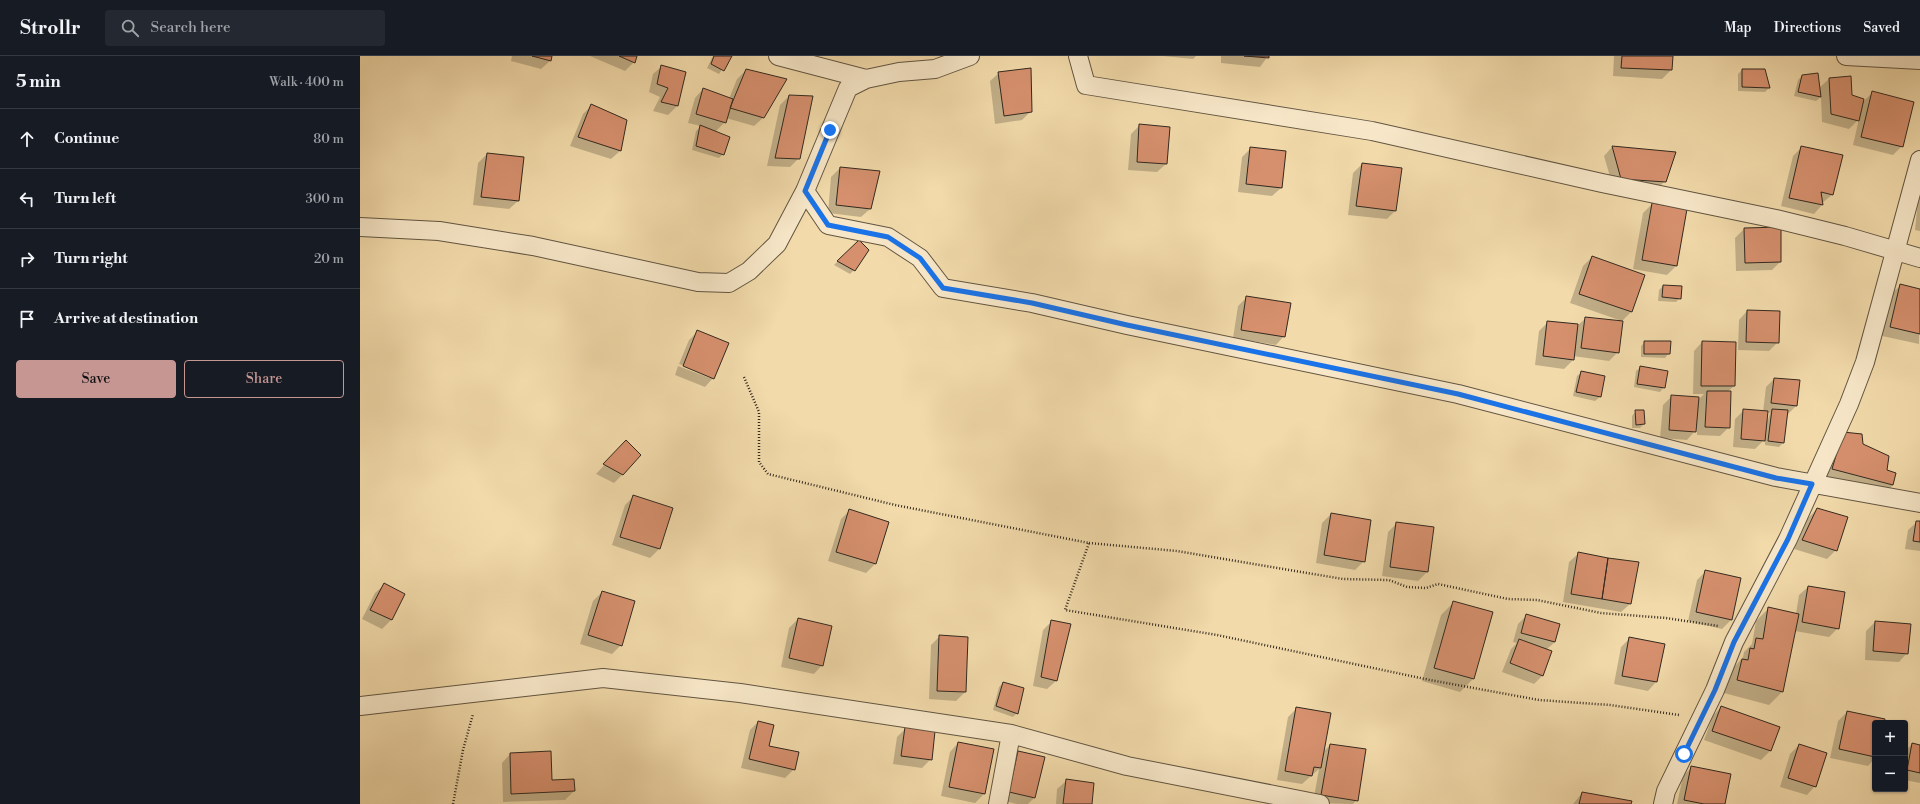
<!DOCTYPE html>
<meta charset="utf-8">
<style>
body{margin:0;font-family:"Libre Bodoni",serif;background:#242831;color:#f1f3f6}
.controls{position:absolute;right:12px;bottom:12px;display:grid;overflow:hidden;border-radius:4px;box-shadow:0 1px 3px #0004}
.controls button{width:36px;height:36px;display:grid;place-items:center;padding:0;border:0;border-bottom:1px solid #363941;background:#171b24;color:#f1f3f6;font:20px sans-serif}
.stop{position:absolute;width:12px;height:12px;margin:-9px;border:3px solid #1a73e8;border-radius:50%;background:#fff}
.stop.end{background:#1a73e8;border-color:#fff;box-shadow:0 1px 4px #0008}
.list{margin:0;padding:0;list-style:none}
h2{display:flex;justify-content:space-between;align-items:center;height:52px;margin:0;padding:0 16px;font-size:17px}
h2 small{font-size:13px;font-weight:400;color:#9ea1a6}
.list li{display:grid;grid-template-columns:26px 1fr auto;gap:12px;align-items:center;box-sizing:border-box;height:60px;padding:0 16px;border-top:1px solid #363941}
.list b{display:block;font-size:15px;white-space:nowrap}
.list em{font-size:13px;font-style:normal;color:#9ea1a6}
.actions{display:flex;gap:8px;padding:12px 16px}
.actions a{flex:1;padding:9px 0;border:1px solid #c59692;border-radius:4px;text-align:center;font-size:14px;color:#c59692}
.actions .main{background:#c59692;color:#111}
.icon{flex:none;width:22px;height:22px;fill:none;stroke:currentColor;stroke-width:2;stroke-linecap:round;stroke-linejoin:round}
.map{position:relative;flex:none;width:1560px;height:748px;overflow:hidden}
header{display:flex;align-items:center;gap:24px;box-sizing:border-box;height:56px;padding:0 20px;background:#171b24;border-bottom:1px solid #363941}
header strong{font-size:19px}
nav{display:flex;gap:22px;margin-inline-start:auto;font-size:14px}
.search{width:280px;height:36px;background:#242831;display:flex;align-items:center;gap:10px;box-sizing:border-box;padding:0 14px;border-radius:4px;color:#9ea1a6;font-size:15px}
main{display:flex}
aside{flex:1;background:#171b24}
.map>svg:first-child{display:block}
</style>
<header>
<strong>Strollr</strong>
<div class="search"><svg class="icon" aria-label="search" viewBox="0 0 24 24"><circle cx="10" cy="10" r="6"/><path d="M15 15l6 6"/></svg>Search here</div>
<nav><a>Map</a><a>Directions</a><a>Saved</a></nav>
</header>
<main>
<aside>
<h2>5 min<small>Walk · 400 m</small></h2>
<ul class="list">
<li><svg class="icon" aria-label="ahead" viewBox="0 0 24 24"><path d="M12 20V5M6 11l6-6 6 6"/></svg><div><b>Continue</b></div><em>80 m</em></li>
<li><svg class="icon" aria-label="left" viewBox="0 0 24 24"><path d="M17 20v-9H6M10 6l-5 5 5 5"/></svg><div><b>Turn left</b></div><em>300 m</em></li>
<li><svg class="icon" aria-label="right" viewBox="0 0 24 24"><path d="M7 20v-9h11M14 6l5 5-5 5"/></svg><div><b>Turn right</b></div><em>20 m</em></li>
<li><svg class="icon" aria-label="arrive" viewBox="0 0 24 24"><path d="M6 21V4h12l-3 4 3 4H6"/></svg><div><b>Arrive at destination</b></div></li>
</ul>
<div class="actions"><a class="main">Save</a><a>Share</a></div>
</aside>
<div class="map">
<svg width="1560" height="748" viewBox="0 0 1560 748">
<rect width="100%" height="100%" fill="#f2daaa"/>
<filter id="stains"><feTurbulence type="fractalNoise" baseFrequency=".005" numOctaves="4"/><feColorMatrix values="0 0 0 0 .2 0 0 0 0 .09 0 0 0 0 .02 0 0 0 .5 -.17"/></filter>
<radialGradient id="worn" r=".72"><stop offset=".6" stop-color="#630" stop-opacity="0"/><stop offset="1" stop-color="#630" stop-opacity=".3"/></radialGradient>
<path fill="#0003" fill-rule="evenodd" d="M 152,0 L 191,0 L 190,5 L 181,13 L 151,5 Z
M 230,0 L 276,0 L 274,6 L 265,15 Z
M 353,0 L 371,0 L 359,18 L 347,12 Z
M 803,0 L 836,0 L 833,3 Z
M 861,0 L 908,0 L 900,11 L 861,7 Z
M 1254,0 L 1312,0 L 1311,14 L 1302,23 L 1253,20 Z
M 302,10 L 325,17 L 317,50 L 308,59 L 293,55 L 300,41 L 289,36 L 293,18 Z
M 386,14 L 403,62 L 394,70 L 366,62 L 365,66 L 355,76 L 363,98 L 359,102 L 332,94 L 336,75 L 341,70 L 328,67 L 335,42 L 343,33 L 369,43 L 377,23 Z
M 1382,14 L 1409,32 L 1405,36 L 1378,35 L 1378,18 Z
M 639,17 L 671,55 L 662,64 L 635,68 L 630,25 Z
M 1442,20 L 1459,32 L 1469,23 L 1490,21 L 1491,40 L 1502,47 L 1512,37 L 1542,90 L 1533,99 L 1493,89 L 1499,63 L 1489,73 L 1462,66 L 1461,41 L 1456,45 L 1434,40 L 1438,24 Z
M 429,40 L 439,102 L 430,111 L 407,110 L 420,49 Z
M 231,50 L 260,95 L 251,103 L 210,90 L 223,58 Z
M 780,69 L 806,108 L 797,116 L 768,114 L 771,78 Z
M 1252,91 L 1314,97 L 1305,125 L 1296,134 L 1253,131 L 1244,100 Z
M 1442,91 L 1472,139 L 1462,147 L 1462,149 L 1454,158 L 1421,150 L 1433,100 Z
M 891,92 L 921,132 L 912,140 L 878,136 L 882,101 Z
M 127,98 L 158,145 L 149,153 L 113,149 L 118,107 Z
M 1002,108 L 1035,155 L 1027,163 L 988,159 L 993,117 Z
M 480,112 L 510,153 L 501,161 L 468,157 L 471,121 Z
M 1559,134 L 1560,134 L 1560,175 L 1555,174 Z
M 1292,148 L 1316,210 L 1307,219 L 1273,213 L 1283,157 Z
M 1384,173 L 1420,206 L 1412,214 L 1376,215 L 1375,182 Z
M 1232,201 L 1284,219 L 1271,256 L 1262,265 L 1210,247 L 1223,210 Z
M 478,205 L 494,214 L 490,218 L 474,209 Z
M 1303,230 L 1320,242 L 1316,246 L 1298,245 L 1299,234 Z
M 1540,230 L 1560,234 L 1559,288 L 1522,280 L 1531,238 Z
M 887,241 L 924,280 L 916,289 L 873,282 L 878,250 Z
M 1387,255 L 1418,286 L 1409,295 L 1378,294 L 1379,264 Z
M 1226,262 L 1258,296 L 1249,305 L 1213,300 L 1213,304 L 1204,313 L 1175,309 L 1179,275 L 1188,266 L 1218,269 Z
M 338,275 L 353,322 L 345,331 L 315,319 L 318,310 L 350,322 L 350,320 L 319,308 L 329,284 Z
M 1285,286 L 1309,297 L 1305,302 L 1281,301 L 1281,290 Z
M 1342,286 L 1374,330 L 1367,336 L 1369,371 L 1360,380 L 1337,379 L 1337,370 L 1336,370 L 1335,375 L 1327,384 L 1300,382 L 1303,349 L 1312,340 L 1337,345 L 1344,338 L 1333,338 L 1334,295 Z
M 1281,311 L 1304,331 L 1300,336 L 1274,331 L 1276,315 Z
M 1222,316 L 1244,321 L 1240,341 L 1235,345 L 1213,340 L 1217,320 Z
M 1414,323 L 1439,325 L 1436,350 L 1427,359 L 1423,387 L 1419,391 L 1405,389 L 1405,383 L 1395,393 L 1373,391 L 1375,363 L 1384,354 L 1403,356 L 1406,331 ZM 1406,356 L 1410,357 L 1408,364 L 1406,364 Z
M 1276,355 L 1284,368 L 1280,372 L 1272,372 L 1272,360 Z
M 1475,386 L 1502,388 L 1526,415 L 1535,418 L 1533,429 L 1524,438 L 1464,422 Z
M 258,394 L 263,418 L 254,427 L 236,418 Z
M 274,440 L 312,453 L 299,493 L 290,502 L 252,489 L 265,449 Z
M 1457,453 L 1476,494 L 1467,503 L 1434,493 L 1448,462 Z
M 490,454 L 528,466 L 515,508 L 506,517 L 468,505 L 481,463 Z
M 971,458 L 1004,505 L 995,514 L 956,507 L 962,467 Z
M 1557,466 L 1560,466 L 1560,495 L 1545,493 L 1548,474 Z
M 1037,467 L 1067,516 L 1058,525 L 1022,520 L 1028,476 Z
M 1218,498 L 1270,548 L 1261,556 L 1203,546 L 1209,506 Z
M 1346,515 L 1380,523 L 1371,564 L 1362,573 L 1328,565 L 1337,524 Z
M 24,529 L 44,539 L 31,564 L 22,573 L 2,563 L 15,537 Z
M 1448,531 L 1478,572 L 1469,581 L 1435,575 L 1422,636 L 1409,649 L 1364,637 L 1369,617 L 1383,601 L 1384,596 L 1392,588 L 1396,565 L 1409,552 L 1436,558 L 1439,539 Z
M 242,536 L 261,589 L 252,598 L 220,588 L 233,545 Z
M 1094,546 L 1113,623 L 1100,636 L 1062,625 L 1081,559 Z
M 1166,560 L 1199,569 L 1195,586 L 1186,594 L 1183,619 L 1174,628 L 1142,616 L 1151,593 L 1157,587 L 1153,586 L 1158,568 Z
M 438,563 L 462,609 L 454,618 L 421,611 L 429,572 Z
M 692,565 L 696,625 L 687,633 L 673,630 L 683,574 Z
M 1515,566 L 1547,597 L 1539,606 L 1505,604 L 1506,575 Z
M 580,580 L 605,636 L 596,645 L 569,643 L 571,589 Z
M 1270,582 L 1296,626 L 1288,635 L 1254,628 L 1261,591 Z
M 643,627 L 657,657 L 653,661 L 633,654 L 639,631 Z
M 1361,651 L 1418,671 L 1410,695 L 1401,704 L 1344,684 L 1353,660 Z
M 937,652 L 963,696 L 970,689 L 997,744 L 993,748 L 953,747 L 959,713 L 942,728 L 917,724 L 928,661 Z
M 1487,656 L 1523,667 L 1515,667 L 1515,702 L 1508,710 L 1470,702 L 1478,665 Z
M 398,666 L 408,690 L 434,713 L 425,722 L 381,712 L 390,674 Z
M 546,672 L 571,703 L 562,712 L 533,708 L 537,681 Z
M 598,687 L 632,694 L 624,738 L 615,747 L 581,740 L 590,696 Z
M 1552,688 L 1560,690 L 1560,727 L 1545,724 L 1545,696 Z
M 1439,689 L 1455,730 L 1447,739 L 1420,731 L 1430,698 Z
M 658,697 L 675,741 L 668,748 L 657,748 L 641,744 L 650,705 Z
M 150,698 L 191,725 L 214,735 L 205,744 L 143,746 L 142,707 Z
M 1332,711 L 1364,748 L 1317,748 L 1323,720 Z
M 706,725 L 731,748 L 696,748 L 697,733 Z
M 1222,737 L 1270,748 L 1213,748 Z"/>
<path fill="#d6906e" stroke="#32291f" d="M 172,0 L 192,0 L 191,5 Z
M 259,0 L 277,0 L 275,7 Z
M 354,0 L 372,0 L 364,15 L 351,8 Z
M 884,0 L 909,0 L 909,2 Z
M 1262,0 L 1313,0 L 1312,14 L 1261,12 Z
M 301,9 L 326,16 L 318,50 L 301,46 L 308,32 L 297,28 Z
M 671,12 L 672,56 L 644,60 L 638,16 Z
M 386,13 L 427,23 L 404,62 L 370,52 Z
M 1382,13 L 1405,13 L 1410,32 L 1382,31 Z
M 1458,17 L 1461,41 L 1438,36 L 1442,19 Z
M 1491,20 L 1492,39 L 1504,43 L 1499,65 L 1471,58 L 1469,22 Z
M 343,32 L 373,43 L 366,67 L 336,58 Z
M 1512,35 L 1554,46 L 1543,91 L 1501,81 Z
M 429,39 L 453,40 L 440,103 L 415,102 Z
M 231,48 L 267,64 L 261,95 L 218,81 Z
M 779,68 L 810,71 L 807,108 L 777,106 Z
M 340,69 L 370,81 L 364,99 L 336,90 Z
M 1252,90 L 1316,96 L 1306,126 L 1261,123 Z
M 1441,90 L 1483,99 L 1473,139 L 1461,136 L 1463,149 L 1429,142 Z
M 890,91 L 926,95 L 922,132 L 886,128 Z
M 127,97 L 164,101 L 159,145 L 121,141 Z
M 1002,107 L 1042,112 L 1036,155 L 996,150 Z
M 480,111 L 520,115 L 511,153 L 476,149 Z
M 1292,147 L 1327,153 L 1317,210 L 1282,204 Z
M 1421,171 L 1421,206 L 1385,207 L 1384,172 Z
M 499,184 L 509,194 L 495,215 L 477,205 Z
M 1232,200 L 1285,219 L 1272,256 L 1219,238 Z
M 1540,228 L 1560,233 L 1560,278 L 1530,271 Z
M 1303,229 L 1322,230 L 1321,243 L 1302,241 Z
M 886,240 L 931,247 L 925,281 L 881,274 Z
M 1387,254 L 1420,255 L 1419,287 L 1386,286 Z
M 1225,261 L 1263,265 L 1259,297 L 1221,292 Z
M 1187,265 L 1218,268 L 1214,304 L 1183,300 Z
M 337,274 L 369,287 L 354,323 L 323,310 Z
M 1284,285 L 1311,285 L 1310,298 L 1284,298 Z
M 1342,285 L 1376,286 L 1375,330 L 1341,330 Z
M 1280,310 L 1308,315 L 1305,332 L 1277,328 Z
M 1221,315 L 1245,320 L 1241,341 L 1216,336 Z
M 1414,322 L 1440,324 L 1437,350 L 1411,347 Z
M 1347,335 L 1371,335 L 1370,372 L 1345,371 Z
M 1311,339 L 1339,341 L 1336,376 L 1309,374 Z
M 1383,353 L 1408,355 L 1405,385 L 1381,383 Z
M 1412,353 L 1428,354 L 1424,387 L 1408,385 Z
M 1275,354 L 1284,354 L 1285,368 L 1276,369 Z
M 1483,376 L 1502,378 L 1503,388 L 1529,400 L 1527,414 L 1536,417 L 1533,429 L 1472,413 Z
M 266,384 L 281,399 L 263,419 L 243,408 Z
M 273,439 L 313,452 L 300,493 L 260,481 Z
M 1457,452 L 1488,461 L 1477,495 L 1442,484 Z
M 489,453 L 529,466 L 516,508 L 476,496 Z
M 971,457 L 1011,464 L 1005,506 L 964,499 Z
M 1556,465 L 1560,465 L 1560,486 L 1553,485 Z
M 1036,466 L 1074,471 L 1068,516 L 1030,511 Z
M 1218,496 L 1248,502 L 1242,543 L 1211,538 Z
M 1248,502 L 1279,506 L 1271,548 L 1242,543 Z
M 1345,514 L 1381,522 L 1372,564 L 1336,556 Z
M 24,527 L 45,538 L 32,564 L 10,554 Z
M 1448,530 L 1485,536 L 1479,573 L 1442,566 Z
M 242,535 L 275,545 L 262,590 L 228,579 Z
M 1093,545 L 1133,556 L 1114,623 L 1074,612 Z
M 1408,551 L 1439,558 L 1423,636 L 1377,624 L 1382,603 L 1388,604 L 1390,592 L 1394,593 L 1396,582 L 1403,583 Z
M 1166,558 L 1200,568 L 1195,586 L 1161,577 Z
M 438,562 L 472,570 L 463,610 L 429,602 Z
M 691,564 L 711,568 L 697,625 L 681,621 Z
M 1515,565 L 1551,568 L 1548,598 L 1513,595 Z
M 579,579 L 608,581 L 606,636 L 577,635 Z
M 1269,581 L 1305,588 L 1297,626 L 1262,620 Z
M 1159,583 L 1192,595 L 1183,620 L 1150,607 Z
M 643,626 L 664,632 L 658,658 L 636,650 Z
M 1361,650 L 1420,671 L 1411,695 L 1352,675 Z
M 936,651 L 971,657 L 961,712 L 954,711 L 952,720 L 925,715 Z
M 1487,655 L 1525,663 L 1524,667 L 1515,667 L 1515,701 L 1479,693 Z
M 398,665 L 414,669 L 409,690 L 439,696 L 435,714 L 389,703 Z
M 545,671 L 575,675 L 572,704 L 541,700 Z
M 598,686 L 634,693 L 625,738 L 589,731 Z
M 1552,687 L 1560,689 L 1560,717 L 1547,714 Z
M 970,688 L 1006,693 L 998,745 L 961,739 Z
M 1439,688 L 1467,697 L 1456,731 L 1428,722 Z
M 191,695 L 192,724 L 214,723 L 215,735 L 151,738 L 150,697 Z
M 658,695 L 685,701 L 675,742 L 649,736 Z
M 1331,710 L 1371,718 L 1365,748 L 1344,748 L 1324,744 Z
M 706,723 L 734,727 L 732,748 L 703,748 Z
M 1222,736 L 1272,745 L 1271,748 L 1219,748 Z"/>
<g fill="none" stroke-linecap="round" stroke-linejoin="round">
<defs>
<path id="minor" d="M 418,0 L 506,23
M 718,0 L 726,29 L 1012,75 L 1242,127 L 1416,163 L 1485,180 L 1560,202
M 1486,0 L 1560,4
M 445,135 L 468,169 L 528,181 L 560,202 L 583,232 L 672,247 L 767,269 L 1098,338 L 1416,421 L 1560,447
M 0,171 L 79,175 L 173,190 L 338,226 L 369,227 L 389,215 L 417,188 L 445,135 L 488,32 L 506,23 L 539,16 L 575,13 L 610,0
M 0,650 L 243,622 L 380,637 L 651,678 L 767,710 L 960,748
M 638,748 L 651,678
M 1303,748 L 1306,735 L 1355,634 L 1374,586 L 1428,483 L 1489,348 L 1505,306 L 1560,104"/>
</defs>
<use href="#minor" stroke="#625542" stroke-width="20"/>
<path stroke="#32291f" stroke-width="2.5" stroke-dasharray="1 2" stroke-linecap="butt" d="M 384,321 L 399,356 L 399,406 L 408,418 L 535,449 L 729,487 L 705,554 L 857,579 L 1070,624 L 1179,644 L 1250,649 L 1319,659
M 729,487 L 817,495 L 983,523 L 1029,524 L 1047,531 L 1066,532 L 1078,528 L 1148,543 L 1177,544 L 1241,557 L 1306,562 L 1358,570
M 93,748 L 103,694 L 113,658"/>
<use href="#minor" stroke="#f7e7c8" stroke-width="18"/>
</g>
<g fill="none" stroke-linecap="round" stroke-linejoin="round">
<path stroke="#1a73e8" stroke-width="5" d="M 470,74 L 445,135 L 468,169 L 528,181 L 560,202 L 583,232 L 672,247 L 767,269 L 1098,338 L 1416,422 L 1452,428 L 1428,483 L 1374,586 L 1355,634 L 1324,698"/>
</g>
<rect width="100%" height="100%" filter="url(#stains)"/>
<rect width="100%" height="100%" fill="url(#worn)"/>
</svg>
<div class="controls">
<button>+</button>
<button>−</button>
</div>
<div class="stop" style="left:1324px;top:698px"></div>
<div class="stop end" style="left:470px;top:74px"></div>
</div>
</main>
